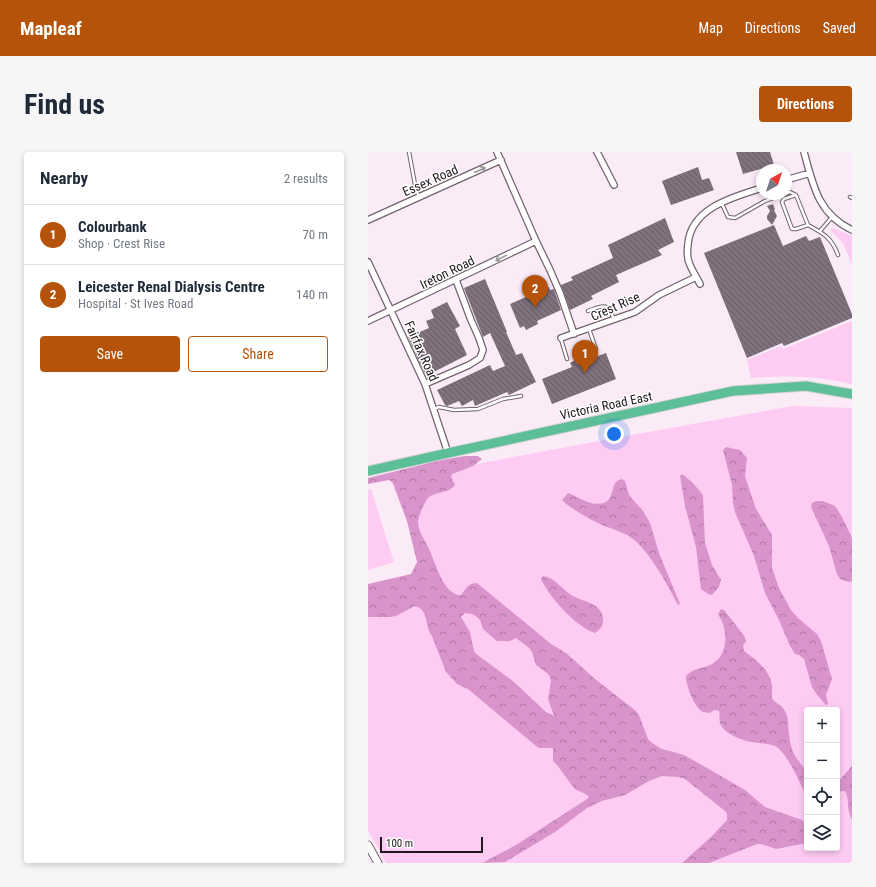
<!DOCTYPE html>
<meta charset="utf-8">
<style>
body{margin:0;font-family:"Roboto Condensed",sans-serif;background:#f6f6f7;color:#1f2937}
.controls{position:absolute;right:12px;bottom:12px;display:grid;overflow:hidden;border-radius:4px;box-shadow:0 2px 6px #0003}
.controls button{width:36px;height:36px;display:grid;place-items:center;padding:0;border:0;border-bottom:1px solid #e0e1e3;background:#fff;color:#1f2937;font:20px sans-serif}
.compass{position:absolute;left:388px;top:12px;width:36px;height:36px;border-radius:50%;background:#fff;box-shadow:0 2px 6px #0003;rotate:39deg}
.scale{position:absolute;left:12px;bottom:10px;width:103px;box-sizing:border-box;padding-left:4px;border:2px solid #1e181c;border-top:0;font-size:11px;line-height:14px;white-space:nowrap;color:#1e181c;-webkit-text-stroke:3px #fff;paint-order:stroke}
.you{position:absolute;left:246px;top:282px;width:14px;height:14px;margin:-10px;border:3px solid #fff;border-radius:50%;background:#1a73e8;box-shadow:0 0 0 6px #1a73e833}
.badge{display:grid;place-items:center;width:26px;height:26px;border-radius:50%;background:#b45309;color:#fff;font-size:13px;font-weight:700}
.pin{position:absolute;translate:-50% -33px;filter:drop-shadow(0 1px 2px #0008)}
.pin::after{content:'';position:absolute;top:21px;width:14px;height:12px;background:inherit;clip-path:polygon(0 0,100% 0,50% 100%)}
.list{margin:0;padding:0;list-style:none}
h2{display:flex;justify-content:space-between;align-items:center;height:52px;margin:0;padding:0 16px;font-size:17px}
h2 small{font-size:13px;font-weight:400;color:#747a83}
.list li{display:grid;grid-template-columns:26px 1fr auto;gap:12px;align-items:center;box-sizing:border-box;height:60px;padding:0 16px;border-top:1px solid #e0e1e3}
.list b{display:block;font-size:15px;white-space:nowrap}
.list p{margin:0;font-size:13px;white-space:nowrap;color:#747a83}
.list em{font-size:13px;font-style:normal;color:#747a83}
.actions{display:flex;gap:8px;padding:12px 16px}
.actions a{flex:1;padding:9px 0;border:1px solid #b45309;border-radius:4px;text-align:center;font-size:14px;color:#b45309}
.actions .main{background:#b45309;color:#fff}
.icon{flex:none;width:22px;height:22px;fill:none;stroke:currentColor;stroke-width:2;stroke-linecap:round;stroke-linejoin:round}
.map{position:relative;flex:none;width:484px;height:711px;overflow:hidden;border-radius:4px}
header{display:flex;align-items:center;gap:24px;box-sizing:border-box;height:56px;padding:0 20px;background:#b45309;color:#fff}
header strong{font-size:19px}
nav{display:flex;gap:22px;margin-inline-start:auto;font-size:14px}
.intro{display:flex;align-items:center;justify-content:space-between;box-sizing:border-box;height:96px;padding:0 24px}
h1{margin:0;font-size:28px}
.button{padding:10px 18px;border-radius:4px;background:#b45309;color:#fff;font-size:14px;font-weight:700}
main{display:flex;gap:24px;padding:0 24px}
aside{flex:1;background:#fff;border-radius:4px;box-shadow:0 2px 6px #0003}
.map>svg:first-child{display:block}
</style>
<header>
<strong>Mapleaf</strong>
<nav><a>Map</a><a>Directions</a><a>Saved</a></nav>
</header>
<div class="intro"><h1>Find us</h1><a class="button">Directions</a></div>
<main>
<aside>
<h2>Nearby<small>2 results</small></h2>
<ul class="list">
<li><span class="badge">1</span><div><b>Colourbank</b><p>Shop · Crest Rise</p></div><em>70 m</em></li>
<li><span class="badge">2</span><div><b>Leicester Renal Dialysis Centre</b><p>Hospital · St Ives Road</p></div><em>140 m</em></li>
</ul>
<div class="actions"><a class="main">Save</a><a>Share</a></div>
</aside>
<div class="map">
<svg width="484" height="711" viewBox="0 0 484 711">
<defs>
<pattern id="forest-crowns" width="20" height="18" patternUnits="userSpaceOnUse"><rect width="20" height="18" fill="#d995cb"/><path d="M2 6a3 3 0 1 1 6 0M12 15a3 3 0 1 1 6 0" fill="none" stroke="#af79a4"/></pattern>
<pattern id="building-back-hatch" width="6" height="6" patternUnits="userSpaceOnUse"><rect width="6" height="6" fill="#80727d"/><path d="M-1 5l2 2M0 0l6 6M5-1l2 2" fill="none" stroke="#685d66"/></pattern>
</defs>
<rect width="100%" height="100%" fill="#faebf7"/>
<path fill="#fecbf3" fill-rule="evenodd" d="M 464,76 L 468,77 L 484,84 L 484,113 L 475,91 L 462,78 Z
M 484,169 L 484,232 C 451,224 417,223 383,226 L 379,208 L 413,194 L 415,197 Z
M 425,254 L 484,256 L 484,711 L 18,711 L 0,678 L 0,436 L 59,422 L 23,328 L 247,286 ZM 439,558 L 469,558 L 469,696 L 439,696 Z
M 3,337 L 26,410 L 0,418 L 0,338 Z"/>
<path fill="url(#forest-crowns)" fill-rule="evenodd" d="M 358,295 L 372,298 L 379,306 L 377,324 L 388,357 L 404,383 L 404,416 L 411,436 L 423,458 L 430,466 L 449,482 L 453,489 L 464,527 L 458,543 L 460,552 L 458,553 L 450,544 L 444,535 L 436,507 L 431,503 L 427,502 L 422,494 L 411,468 L 397,441 L 386,404 L 367,360 L 365,351 L 364,333 L 355,298 Z
M 97,304 L 110,304 L 114,307 L 105,314 L 84,322 L 83,325 L 87,333 C 80,343 64,338 58,349 C 55,354 51,363 50,369 C 50,380 57,388 61,397 C 67,410 76,444 93,443 C 99,436 98,432 109,431 L 183,492 L 198,501 L 227,527 L 268,559 L 271,563 L 280,587 L 284,591 L 294,597 L 316,603 L 339,616 L 377,638 L 397,655 L 434,668 L 439,672 L 439,691 L 408,697 L 393,692 L 389,692 L 341,711 L 314,711 L 343,685 L 359,668 L 359,662 L 357,659 L 317,627 L 310,625 L 294,624 L 281,629 L 257,643 L 234,649 L 219,656 L 187,680 L 137,710 L 114,711 L 148,693 L 219,647 L 221,645 C 217,640 210,640 206,636 L 189,613 L 185,609 L 185,596 L 171,596 L 168,594 L 100,537 L 89,532 L 78,520 L 64,484 C 56,474 62,458 47,454 L 28,464 L 22,465 L 0,465 L 0,432 L 43,422 L 49,410 L 39,369 L 25,331 L 21,328 L 0,332 L 0,326 L 73,308 ZM 97,461 L 104,462 L 109,465 L 112,468 L 115,477 L 129,489 L 142,489 L 148,486 L 161,496 L 164,500 L 168,513 L 179,521 L 182,525 L 183,529 L 180,547 L 186,564 L 178,560 L 146,530 L 107,501 L 105,495 L 102,480 L 93,465 Z
M 314,322 L 325,331 L 335,343 L 337,391 L 344,413 L 353,428 L 351,435 L 344,443 L 340,442 L 333,437 L 328,395 L 317,354 L 312,324 Z
M 254,327 L 257,329 L 261,343 L 267,350 L 275,359 L 282,371 L 291,401 L 312,452 L 310,453 C 299,432 280,395 259,383 C 253,380 248,378 242,376 C 228,371 204,358 194,348 L 200,341 C 208,344 215,349 223,351 C 252,357 238,330 254,327 Z
M 448,349 L 455,349 L 467,354 L 474,365 L 484,386 L 484,429 L 481,430 L 472,427 L 469,422 L 461,394 L 443,355 L 444,351 Z
M 175,424 C 187,426 193,436 203,443 C 215,450 236,451 235,469 C 235,475 232,477 227,481 C 207,474 182,446 173,427 Z
M 353,457 L 356,458 L 377,485 L 378,490 L 375,493 L 376,499 C 388,508 401,517 404,533 C 405,537 403,542 404,546 C 405,550 415,553 418,561 C 421,568 420,575 421,582 C 423,602 428,605 439,620 L 439,642 L 435,637 C 429,625 419,601 407,594 C 399,591 391,591 383,590 C 373,588 355,581 352,571 C 351,567 352,563 351,559 L 346,558 L 342,561 C 340,561 336,560 335,560 C 326,555 318,534 318,524 C 325,516 333,517 342,513 C 362,504 360,477 350,462 Z
M 484,614 L 484,667 C 478,659 482,648 477,639 L 473,639 L 469,645 L 469,631 Z"/>
<path fill="url(#building-back-hatch)" d="M 368,0 L 402,0 L 406,13 L 375,22 Z
M 330,15 L 334,28 L 341,26 L 346,38 L 303,53 L 294,29 Z
M 405,52 L 407,57 L 406,58 L 409,64 L 404,73 L 399,67 L 399,64 L 402,59 L 399,54 Z
M 297,66 L 306,90 L 290,98 L 294,103 L 248,123 L 251,130 L 223,144 L 225,147 L 202,158 L 193,133 L 205,128 L 203,125 L 245,106 L 240,93 Z
M 406,73 L 415,94 L 438,84 L 441,89 L 452,85 L 484,162 L 484,166 L 416,194 L 414,191 L 379,206 L 336,101 Z
M 117,127 L 139,180 L 138,180 L 148,203 L 154,201 L 168,230 L 141,243 L 139,240 L 107,254 L 105,248 L 94,254 L 91,249 L 79,254 L 77,253 L 69,238 L 122,213 L 125,219 L 137,214 L 122,181 L 115,185 L 96,136 Z
M 181,135 L 182,138 L 186,137 L 193,158 L 169,169 L 170,172 L 158,178 L 156,174 L 152,176 L 142,152 Z
M 79,150 L 92,174 L 87,177 L 99,203 L 58,224 L 40,185 L 61,176 L 58,169 L 66,166 L 63,158 Z
M 238,201 L 248,227 L 184,252 L 174,227 L 204,215 L 202,211 L 207,208 L 209,212 Z"/>
<g fill="none" stroke-linecap="round" stroke-linejoin="round">
<defs>
<path id="service" d="M 41,0 L 48,38 L 51,44
M 428,43 L 416,47 L 414,50 L 424,77 L 428,77 L 440,73
M 482,45 L 484,46
M 354,52 L 360,65 L 367,66 L 397,49 L 422,40 L 428,43 L 440,73 C 455,81 464,86 470,103
M 452,79 L 464,65
M 220,159 C 236,153 239,150 246,167
M 221,177 L 228,197
M 193,187 L 199,207
M 66,257 L 71,255 L 86,258 L 110,257 L 135,247 L 153,244"/>
<path id="minor" d="M 129,0 L 168,89 L 182,118 L 192,141 L 206,182
M 229,0 L 246,33
M 436,0 C 445,33 450,62 484,78
M 418,28 L 442,21
M 0,68 L 133,8
M 0,110 L 57,232 L 80,301
M 332,132 C 329,126 325,120 322,113 C 319,107 319,99 320,92 C 323,56 365,45 394,36
M 0,169 L 168,89
M 193,186 L 267,160 L 291,143 L 328,125
M 57,232 L 101,213 L 112,206 L 115,198 L 111,186 L 103,168 L 88,128"/>
<path id="tertiary" d="M 0,693 L 10,711"/>
<path id="trunk" d="M 0,319 L 80,301 L 365,239 L 438,234 L 484,242"/>
</defs>
<use href="#service" stroke="#71646e" stroke-width="4.5"/>
<use href="#minor" stroke="#71646e" stroke-width="8"/>
<use href="#tertiary" stroke="#71646e" stroke-width="9"/>
<use href="#trunk" stroke="#d2d1d2" stroke-width="11"/>
<use href="#service" stroke="#fff" stroke-width="2.5"/>
<use href="#minor" stroke="#fff" stroke-width="5.5"/>
<use href="#tertiary" stroke="#fff" stroke-width="7"/>
<use href="#trunk" stroke="#5cbf98" stroke-width="9"/>
</g>
<defs><path id="oneway-shaft" d="M-6 0H5M1.5-3L5.5 0L1.5 3" fill="none" stroke-width="1.6" stroke-linecap="round" stroke-linejoin="round"/></defs>
<g stroke="#9a9799">
<use href="#oneway-shaft" transform="translate(112 18) rotate(-24)"/>
<use href="#oneway-shaft" transform="translate(133 106) rotate(154)"/>
</g>
<g text-anchor="middle" stroke-width="3" stroke-linejoin="round" paint-order="stroke">
<g font-size="13" fill="#1e181c" stroke="#fff">
<text transform="translate(62 28) rotate(-24)" y="5">Essex Road</text>
<text transform="translate(79 120) rotate(-26)" y="5">Ireton Road</text>
<text transform="translate(247 154) rotate(-24)" y="5">Crest Rise</text>
<text transform="translate(54 199) rotate(66)" y="5">Fairfax Road</text>
<text transform="translate(238 253) rotate(-12)" y="5">Victoria Road East</text>
</g>
</g>
</svg>
<div class="controls">
<button>+</button>
<button>−</button>
<button><svg class="icon" aria-label="locate" viewBox="0 0 24 24"><circle cx="12" cy="12" r="6"/><path d="M12 2v4M12 18v4M2 12h4M18 12h4"/></svg></button>
<button><svg class="icon" aria-label="layers" viewBox="0 0 24 24"><path d="M12 4l9 5-9 5-9-5zM3 14l9 5 9-5"/></svg></button>
</div>
<svg class="compass" viewBox="-18 -18 36 36"><path d="M0-13l5 13h-10z" fill="#e53935"/><path d="M0 13l5-13h-10z" fill="#747a83"/></svg>
<div class="scale">100 m</div>
<div class="you"></div>
<div class="pin badge" style="left:217px;top:221px">1</div>
<div class="pin badge" style="left:167px;top:156px">2</div>
</div>
</main>
